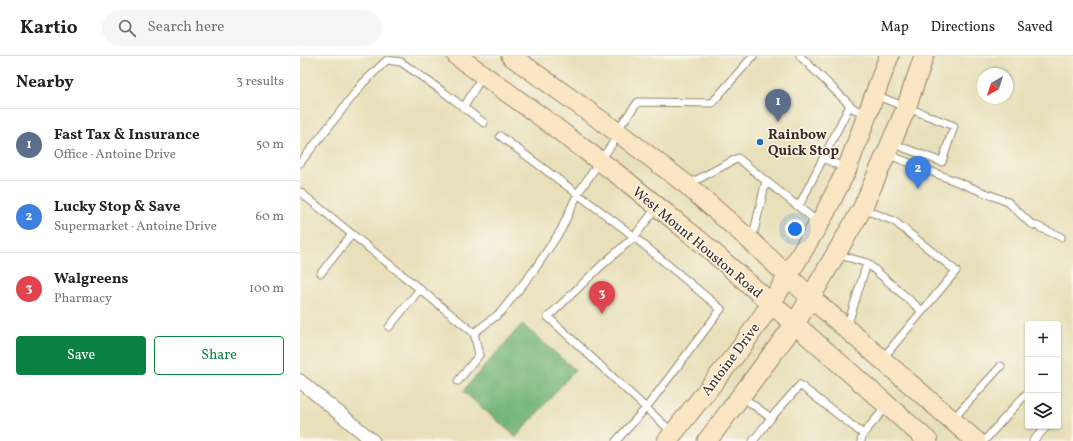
<!DOCTYPE html>
<meta charset="utf-8">
<style>
body{margin:0;font-family:Vollkorn,serif;background:#f6f6f6;color:#202124}
.controls{position:absolute;right:12px;bottom:12px;display:grid;overflow:hidden;border-radius:4px;box-shadow:0 1px 3px #0004}
.controls button{width:36px;height:36px;display:grid;place-items:center;padding:0;border:0;border-bottom:1px solid #e0e0e0;background:#fff;color:#202124;font:20px sans-serif}
.compass{position:absolute;left:677px;top:12px;width:36px;height:36px;border-radius:50%;background:#fff;box-shadow:0 1px 3px #0004;rotate:219deg}
.you{position:absolute;left:495px;top:173px;width:14px;height:14px;margin:-10px;border:3px solid #fff;border-radius:50%;background:#1a73e8;box-shadow:0 0 0 6px #1a73e833}
.badge{display:grid;place-items:center;width:26px;height:26px;border-radius:50%;background:#0b8043;color:#fff;font-size:13px;font-weight:700}
.pin{position:absolute;translate:-50% -33px;filter:drop-shadow(0 1px 2px #0008)}
.pin::after{content:'';position:absolute;top:21px;width:14px;height:12px;background:inherit;clip-path:polygon(0 0,100% 0,50% 100%)}
.list{margin:0;padding:0;list-style:none}
h2{display:flex;justify-content:space-between;align-items:center;height:52px;margin:0;padding:0 16px;font-size:17px}
h2 small{font-size:13px;font-weight:400;color:#757577}
.list li{display:grid;grid-template-columns:26px 1fr auto;gap:12px;align-items:center;box-sizing:border-box;height:72px;padding:0 16px;border-top:1px solid #e0e0e0}
.list b{display:block;font-size:15px;white-space:nowrap}
.list p{margin:0;font-size:13px;white-space:nowrap;color:#757577}
.list em{font-size:13px;font-style:normal;color:#757577}
.actions{display:flex;gap:8px;padding:12px 16px}
.actions a{flex:1;padding:9px 0;border:1px solid #0b8043;border-radius:4px;text-align:center;font-size:14px;color:#0b8043}
.actions .main{background:#0b8043;color:#fff}
.icon{flex:none;width:22px;height:22px;fill:none;stroke:currentColor;stroke-width:2;stroke-linecap:round;stroke-linejoin:round}
.map{position:relative;flex:none;width:773px;height:385px;overflow:hidden}
header{display:flex;align-items:center;gap:24px;box-sizing:border-box;height:56px;padding:0 20px;background:#fff;border-bottom:1px solid #e0e0e0}
header strong{font-size:19px}
nav{display:flex;gap:22px;margin-inline-start:auto;font-size:14px}
.search{width:280px;height:36px;background:#f6f6f6;display:flex;align-items:center;gap:10px;box-sizing:border-box;padding:0 14px;border-radius:22px;color:#757577;font-size:15px}
main{display:flex}
aside{flex:1;background:#fff}
.map>svg:first-child{display:block}
</style>
<header>
<strong>Kartio</strong>
<div class="search"><svg class="icon" aria-label="search" viewBox="0 0 24 24"><circle cx="10" cy="10" r="6"/><path d="M15 15l6 6"/></svg>Search here</div>
<nav><a>Map</a><a>Directions</a><a>Saved</a></nav>
</header>
<main>
<aside>
<h2>Nearby<small>3 results</small></h2>
<ul class="list">
<li><span class="badge" style="background:#5c6f8a">1</span><div><b>Fast Tax &amp; Insurance</b><p>Office · Antoine Drive</p></div><em>50 m</em></li>
<li><span class="badge" style="background:#3f7fe0">2</span><div><b>Lucky Stop &amp; Save</b><p>Supermarket · Antoine Drive</p></div><em>60 m</em></li>
<li><span class="badge" style="background:#e0444e">3</span><div><b>Walgreens</b><p>Pharmacy</p></div><em>100 m</em></li>
</ul>
<div class="actions"><a class="main">Save</a><a>Share</a></div>
</aside>
<div class="map">
<svg width="773" height="385" viewBox="0 0 773 385">
<rect width="100%" height="100%" fill="#fbf7ec"/>
<filter id="ink" filterUnits="userSpaceOnUse"><feTurbulence type="fractalNoise" baseFrequency=".025" numOctaves="2"/><feDisplacementMap in="SourceGraphic" scale="8" xChannelSelector="R" yChannelSelector="G"/><feConvolveMatrix kernelMatrix="1 2 1 2 8 2 1 2 1" color-interpolation-filters="sRGB"/></filter>
<filter id="wash" filterUnits="userSpaceOnUse"><feTurbulence type="fractalNoise" baseFrequency=".012" numOctaves="4" result="noise"/><feDisplacementMap in="SourceGraphic" scale="16" xChannelSelector="R" yChannelSelector="G"/><feGaussianBlur stdDeviation="0.9" result="paint"/><feColorMatrix in="noise" values="0 0 0 0 0 0 0 0 0 0 0 0 0 0 0 0 0 1.4 0 .05"/><feComposite in="paint" operator="in"/></filter>
<g filter="url(#wash)">
<rect width="100%" height="100%" fill="#e8e0ba"/>
<path fill="#74b578" stroke="#58704b" d="M 222,268 L 275,314 L 216,381 L 163,335 Z"/>
</g>
<g filter="url(#ink)">
<g fill="none" stroke-linecap="round" stroke-linejoin="round">
<defs>
<path id="lane" d="M 500,0 L 554,53 L 566,58
M 575,39 L 654,70 L 642,106 L 591,87
M 164,51 L 183,19
M 317,74 L 338,46 L 412,47 L 453,0
M 200,80 L 327,175 L 421,253 L 346,352 L 316,385
M 587,98 L 708,146 L 730,167 L 761,181
M 523,102 L 547,113
M 0,107 L 63,27 L 87,4 L 101,6 L 145,37 L 184,67
M 466,125 L 519,167
M 389,128 L 438,102 L 466,125 L 452,184
M 0,136 L 174,277 L 201,256 L 235,213 L 261,174 L 278,137 L 319,78
M 499,150 L 550,49
M 357,151 L 334,181 L 302,209 L 248,261 L 373,377
M 563,153 L 594,165 L 656,215 L 582,303
M 536,198 L 567,207 L 547,271
M 567,207 L 622,255
M 21,217 L 52,178
M 89,271 L 120,233
M 158,325 L 179,299 L 174,277
M 441,340 L 471,362 L 500,329 L 563,378
M 652,364 L 701,310
M 453,385 L 471,362
M 561,385 L 563,378 L 587,350
M 684,385 L 726,338
M 733,385 L 747,370"/>
<path id="street" d="M 0,325 L 73,385"/>
<path id="secondary" d="M 157,0 L 240,60 L 325,124 L 358,151 L 400,185 L 628,385
M 211,0 L 320,78 L 387,129 L 451,185 L 510,241 L 676,385
M 367,385 L 440,293 L 471,248 L 524,159 L 547,113 L 589,0
M 407,385 L 495,268 L 562,153 L 605,55 L 624,0"/>
</defs>
<use href="#lane" stroke="#92856c" stroke-width="9"/>
<use href="#street" stroke="#92856c" stroke-width="15"/>
<use href="#secondary" stroke="#92856c" stroke-width="21"/>
<use href="#lane" stroke="#fff" stroke-width="7"/>
<use href="#street" stroke="#fff" stroke-width="13"/>
<use href="#secondary" stroke="#fbe6c4" stroke-width="19"/>
</g>
</g>
<circle fill="#1f6fb2" stroke="#fbf7ec" stroke-width="1.5" cx="460" cy="86" r="4"/>
<g text-anchor="middle" stroke-width="3" stroke-linejoin="round" paint-order="stroke">
<g font-size="14" font-weight="bold" fill="#3b2a1e" stroke="#fbf7ec" text-anchor="start">
<text x="468" y="83">Rainbow<tspan x="468" dy="16">Quick Stop</tspan></text>
</g>
<g font-size="14" fill="#3b2a1e" stroke="#fbf7ec">
<text transform="translate(398 186) rotate(40)" y="5">West Mount Houston Road</text>
<text transform="translate(430 303) rotate(-53)" y="5">Antoine Drive</text>
</g>
</g>
</svg>
<div class="controls">
<button>+</button>
<button>−</button>
<button><svg class="icon" aria-label="layers" viewBox="0 0 24 24"><path d="M12 4l9 5-9 5-9-5zM3 14l9 5 9-5"/></svg></button>
</div>
<svg class="compass" viewBox="-18 -18 36 36"><path d="M0-13l5 13h-10z" fill="#e53935"/><path d="M0 13l5-13h-10z" fill="#757577"/></svg>
<div class="you"></div>
<div class="pin badge" style="left:478px;top:66px;background:#5c6f8a">1</div>
<div class="pin badge" style="left:618px;top:133px;background:#3f7fe0">2</div>
<div class="pin badge" style="left:302px;top:258px;background:#e0444e">3</div>
</div>
</main>
